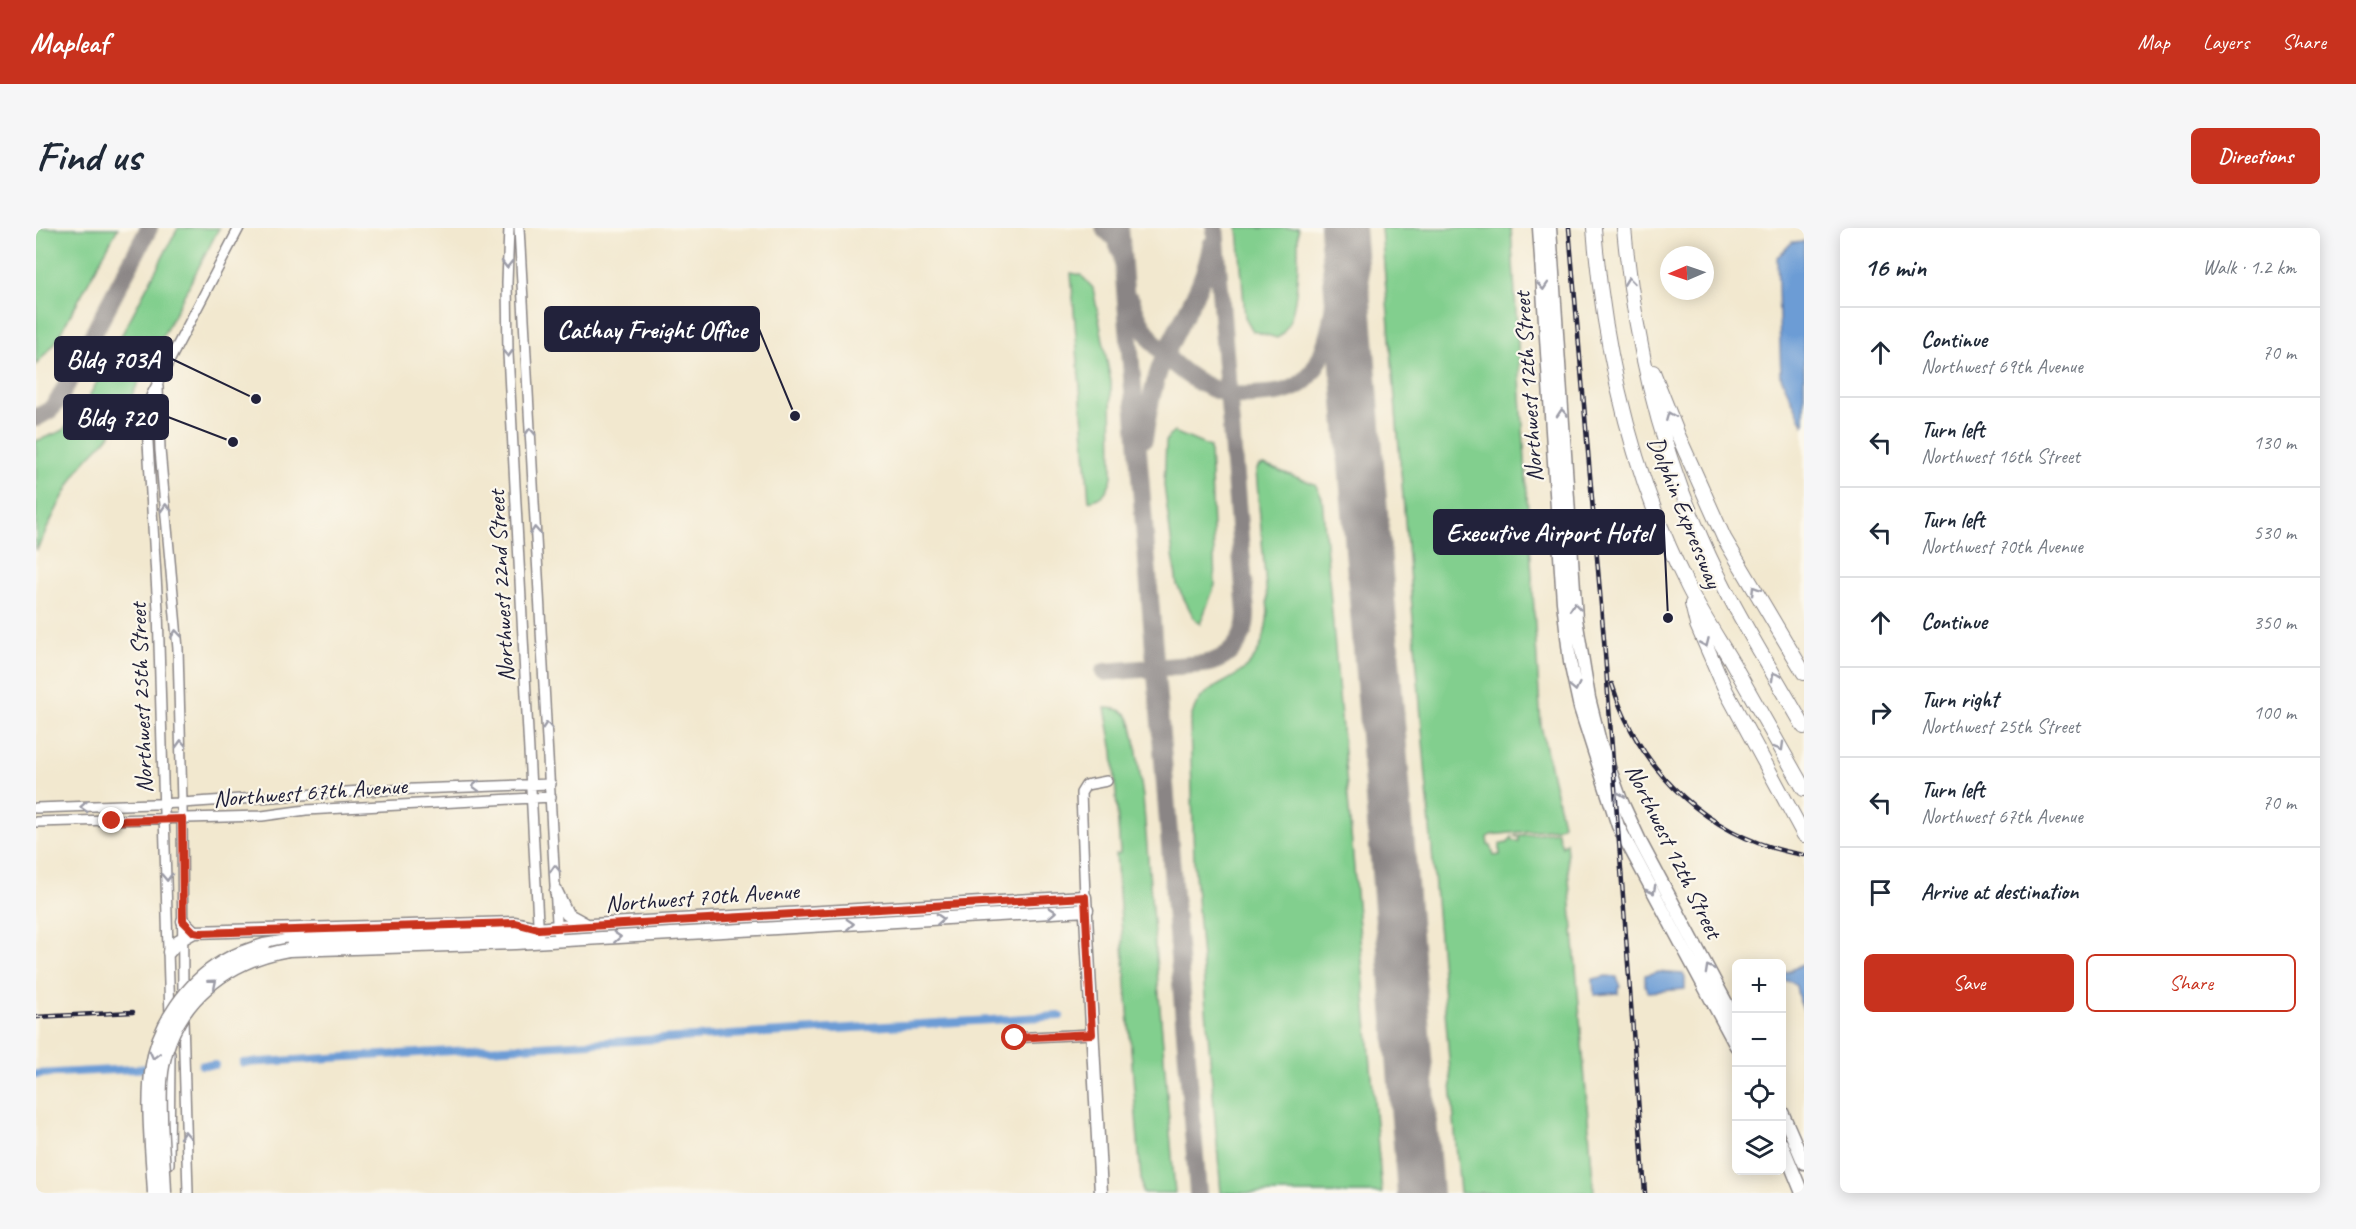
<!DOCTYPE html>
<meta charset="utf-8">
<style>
body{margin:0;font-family:Caveat,sans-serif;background:#f6f6f7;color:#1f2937}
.controls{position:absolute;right:18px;bottom:18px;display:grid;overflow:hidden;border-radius:9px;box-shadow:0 3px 15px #0003}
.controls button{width:54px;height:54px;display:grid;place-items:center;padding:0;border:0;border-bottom:2px solid #e0e1e3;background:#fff;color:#1f2937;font:30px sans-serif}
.compass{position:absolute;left:1624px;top:18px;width:54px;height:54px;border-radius:50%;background:#fff;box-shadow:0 3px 15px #0003;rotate:268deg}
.stop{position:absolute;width:18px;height:18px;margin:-14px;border:4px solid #c8321e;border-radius:50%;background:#fff}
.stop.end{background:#c8321e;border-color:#fff;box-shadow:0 2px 6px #0008}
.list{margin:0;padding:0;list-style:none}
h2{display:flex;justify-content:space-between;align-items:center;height:78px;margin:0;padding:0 24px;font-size:26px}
h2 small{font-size:20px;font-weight:400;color:#747a83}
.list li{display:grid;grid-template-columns:39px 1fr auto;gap:18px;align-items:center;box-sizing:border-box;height:90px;padding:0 24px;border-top:2px solid #e0e1e3}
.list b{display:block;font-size:22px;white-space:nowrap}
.list p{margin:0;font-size:20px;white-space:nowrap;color:#747a83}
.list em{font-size:20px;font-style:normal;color:#747a83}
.actions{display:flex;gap:12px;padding:18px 24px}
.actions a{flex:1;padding:14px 0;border:2px solid #c8321e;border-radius:9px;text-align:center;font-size:21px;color:#c8321e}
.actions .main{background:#c8321e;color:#fff}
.icon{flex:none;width:33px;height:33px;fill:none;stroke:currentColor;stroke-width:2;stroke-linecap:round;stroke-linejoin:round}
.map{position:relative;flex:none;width:1768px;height:965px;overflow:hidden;border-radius:9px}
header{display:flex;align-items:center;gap:36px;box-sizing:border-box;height:84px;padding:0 30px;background:#c8321e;color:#fff}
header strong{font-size:28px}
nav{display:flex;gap:33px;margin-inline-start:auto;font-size:21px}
.intro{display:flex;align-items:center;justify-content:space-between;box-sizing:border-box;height:144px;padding:0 36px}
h1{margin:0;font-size:42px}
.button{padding:15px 27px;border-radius:9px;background:#c8321e;color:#fff;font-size:21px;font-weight:700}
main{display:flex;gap:36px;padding:0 36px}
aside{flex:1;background:#fff;border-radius:9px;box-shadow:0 3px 15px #0003}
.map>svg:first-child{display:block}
</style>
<header>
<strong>Mapleaf</strong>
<nav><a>Map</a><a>Layers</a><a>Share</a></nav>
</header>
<div class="intro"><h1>Find us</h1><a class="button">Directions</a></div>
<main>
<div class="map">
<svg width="1768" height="965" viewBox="0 0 1768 965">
<rect width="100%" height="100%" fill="#fbf7ec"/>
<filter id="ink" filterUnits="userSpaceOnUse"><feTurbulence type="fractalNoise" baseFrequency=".0167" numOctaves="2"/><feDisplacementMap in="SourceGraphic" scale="12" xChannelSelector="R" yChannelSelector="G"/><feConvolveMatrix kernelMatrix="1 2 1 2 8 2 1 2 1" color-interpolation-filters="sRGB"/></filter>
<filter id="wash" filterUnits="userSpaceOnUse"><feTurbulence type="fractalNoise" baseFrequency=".008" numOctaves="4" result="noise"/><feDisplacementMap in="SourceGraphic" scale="24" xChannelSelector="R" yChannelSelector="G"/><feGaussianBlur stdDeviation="1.35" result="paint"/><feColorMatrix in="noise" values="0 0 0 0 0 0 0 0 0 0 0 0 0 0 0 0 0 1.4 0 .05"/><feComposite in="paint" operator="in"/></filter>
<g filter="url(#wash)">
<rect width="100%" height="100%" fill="#f2e8cf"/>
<path fill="#82cf8e" stroke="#527864" stroke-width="1.5" d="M 0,0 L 82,0 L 19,115 L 0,137 Z
M 142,0 L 183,0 L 80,198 C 69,216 54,225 44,240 C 26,266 14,296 0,323 L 0,213 L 26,203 L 45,184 Z
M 1202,0 L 1262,0 C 1262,26 1265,96 1241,110 L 1217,103 L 1209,89 Z
M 1345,0 L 1475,0 L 1505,498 L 1527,596 L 1521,600 L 1455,607 L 1451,610 L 1452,617 L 1455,618 L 1458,628 L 1464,627 L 1464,616 L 1472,615 L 1476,609 L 1477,613 L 1483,613 L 1483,609 L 1478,608 L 1521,603 L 1526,618 L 1530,614 L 1558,965 L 1424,965 Z
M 1035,45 L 1045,47 L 1057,60 L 1075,154 L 1076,249 C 1072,262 1068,270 1053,273 Z
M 1138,204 L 1174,219 L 1179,357 L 1164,396 L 1159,392 L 1141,357 L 1128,257 L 1130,214 L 1132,209 Z
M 1228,237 L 1279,256 L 1286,269 L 1346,965 L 1185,965 L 1158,633 L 1154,496 C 1160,459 1182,462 1207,442 C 1225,427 1230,406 1232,383 L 1220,243 L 1223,238 Z
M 1069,480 C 1076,480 1087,481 1092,488 C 1100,500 1104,552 1107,569 L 1139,965 L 1106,965 L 1080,626 L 1084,625 L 1077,523 Z"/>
<path fill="#6c9cd5" stroke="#475f88" stroke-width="1.5" d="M 1768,13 L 1768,198 L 1745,149 L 1741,30 L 1756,14 Z
M 1768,736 L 1768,783 L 1763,773 L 1760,758 L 1755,754 L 1746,752 L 1746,746 Z
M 1620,744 L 1647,746 L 1649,750 L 1649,761 L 1612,764 L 1609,757 L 1609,747 Z
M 1570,748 L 1581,749 L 1584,759 L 1582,760 L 1582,765 L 1558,767 L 1557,751 Z"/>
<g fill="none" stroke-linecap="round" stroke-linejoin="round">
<path stroke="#6c9cd5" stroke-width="8" d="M 207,835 L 1024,788
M 166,837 L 179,837
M 0,846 L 118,840"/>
<path stroke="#8a8585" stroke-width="18" d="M 1068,0 L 1079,11 L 1085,24
M 1084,0 L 1162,965
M 1095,72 C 1110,116 1151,158 1198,167 C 1209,168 1220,167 1230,166 C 1249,165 1266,160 1277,143 C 1301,106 1301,43 1301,0
M 0,190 L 14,182 L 22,173 L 113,0
M 1108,211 C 1112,182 1118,151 1130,125 C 1146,89 1169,57 1175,17
M 1068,444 L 1167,436 C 1194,432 1210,412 1210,385 L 1179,0"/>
<path stroke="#8a8585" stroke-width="46" d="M 1306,0 L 1384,965"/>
</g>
</g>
<g filter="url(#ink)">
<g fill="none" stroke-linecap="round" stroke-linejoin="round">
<defs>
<path id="minor" d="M 473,0 L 471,55 L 472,125 L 503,713
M 483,0 L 522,712
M 122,159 L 124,222 L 142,421 L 146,575 L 147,771
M 0,580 L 146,575 L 325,563 L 515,556
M 0,594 L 226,588 L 270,582 L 515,569
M 1049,669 L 1045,565 L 1050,557 L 1071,553
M 134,789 L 122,382 L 110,181 L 116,166 L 203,0
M 147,790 L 152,965
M 975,810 L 1056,806
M 133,936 L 134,826"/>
<path id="major" d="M 1503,0 L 1527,374 L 1534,434 L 1544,480 L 1582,598 L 1700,818
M 1514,0 L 1540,391 L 1553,470 L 1564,514 L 1585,572 L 1605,615 L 1700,793
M 520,663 L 531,686 L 551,697
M 147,693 L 158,704
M 228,717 L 258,712 L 479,706 L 502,701 L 521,699 L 1049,669 L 1065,965
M 252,722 L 479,715 L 1051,682
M 133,724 L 142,713 L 158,704 L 479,695 L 501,700
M 1746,884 L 1768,935
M 1746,916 L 1766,965"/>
<path id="highway" d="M 1558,0 C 1568,124 1596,247 1652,359 C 1665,385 1681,409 1696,434 C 1720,476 1744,519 1768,561
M 1588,0 C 1598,108 1621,212 1666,312 C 1694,377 1733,437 1768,499
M 1617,144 L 1642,207 L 1688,310 L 1768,445
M 1656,376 L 1661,397 L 1690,463 L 1768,607"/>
</defs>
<use href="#minor" stroke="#8a8585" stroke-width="12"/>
<use href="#major" stroke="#8a8585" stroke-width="15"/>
<use href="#highway" stroke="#8a8585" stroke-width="16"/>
<use href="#minor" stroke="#fff" stroke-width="9"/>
<use href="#major" stroke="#fff" stroke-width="12"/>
<use href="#highway" stroke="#fff" stroke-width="14"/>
<defs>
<path id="rail" d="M 1533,0 L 1568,412 L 1609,965
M 1576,456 C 1604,545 1675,612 1768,627
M 0,789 L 97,784"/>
</defs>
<use href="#rail" stroke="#22223b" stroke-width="4.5"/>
<use href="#rail" stroke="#fbf7ec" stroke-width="2" stroke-dasharray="7" stroke-linecap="butt"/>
<defs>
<path id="major-bridge" d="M 118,965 C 116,923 110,878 116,837 C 122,796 151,755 186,734 C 199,726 214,721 228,717
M 129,965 C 128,929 123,891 125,854 C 130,782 184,734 252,722"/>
</defs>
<use href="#major-bridge" stroke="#8a8585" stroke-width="15" stroke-linecap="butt"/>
<use href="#major-bridge" stroke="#fff" stroke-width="12"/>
</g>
<defs><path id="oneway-chevron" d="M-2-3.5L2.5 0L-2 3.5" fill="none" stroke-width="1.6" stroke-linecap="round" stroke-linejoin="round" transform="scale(1.5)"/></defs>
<g stroke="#9c9ca7">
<use href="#oneway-chevron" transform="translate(471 36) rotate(91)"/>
<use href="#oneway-chevron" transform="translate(1593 53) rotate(-97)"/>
<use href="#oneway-chevron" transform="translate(1507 58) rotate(86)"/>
<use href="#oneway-chevron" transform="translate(472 125) rotate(88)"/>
<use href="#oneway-chevron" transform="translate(1526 185) rotate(-94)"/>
<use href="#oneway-chevron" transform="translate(1634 188) rotate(-112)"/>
<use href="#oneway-chevron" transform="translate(494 204) rotate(-93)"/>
<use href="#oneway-chevron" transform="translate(130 280) rotate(-94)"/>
<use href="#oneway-chevron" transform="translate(499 303) rotate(-94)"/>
<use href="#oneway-chevron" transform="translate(1719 362) rotate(-122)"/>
<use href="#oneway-chevron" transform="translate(1539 379) rotate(-95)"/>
<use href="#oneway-chevron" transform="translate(140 406) rotate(-95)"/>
<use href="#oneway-chevron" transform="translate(1669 415) rotate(66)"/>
<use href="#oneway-chevron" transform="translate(1739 448) rotate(-120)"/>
<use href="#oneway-chevron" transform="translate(1539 459) rotate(78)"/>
<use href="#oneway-chevron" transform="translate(511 498) rotate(-94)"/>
<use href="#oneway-chevron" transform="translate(145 516) rotate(-92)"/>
<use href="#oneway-chevron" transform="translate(1744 519) rotate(60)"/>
<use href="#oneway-chevron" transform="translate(440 558) rotate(178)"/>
<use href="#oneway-chevron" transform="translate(1583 568) rotate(-113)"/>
<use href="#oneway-chevron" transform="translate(48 579) rotate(177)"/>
<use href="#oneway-chevron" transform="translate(519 641) rotate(-93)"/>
<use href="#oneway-chevron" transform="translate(131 649) rotate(88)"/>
<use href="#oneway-chevron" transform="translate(1616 662) rotate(62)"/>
<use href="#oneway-chevron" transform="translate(1016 684) rotate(-3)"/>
<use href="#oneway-chevron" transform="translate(904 691) rotate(-3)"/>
<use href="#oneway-chevron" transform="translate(814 696) rotate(-3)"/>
<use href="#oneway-chevron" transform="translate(581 709) rotate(-3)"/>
<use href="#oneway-chevron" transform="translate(1673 741) rotate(-119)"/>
<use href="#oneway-chevron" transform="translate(177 755) rotate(-40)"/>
<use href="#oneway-chevron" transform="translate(118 827) rotate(104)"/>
<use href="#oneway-chevron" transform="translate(149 907) rotate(-93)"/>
</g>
</g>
<g fill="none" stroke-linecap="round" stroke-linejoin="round" filter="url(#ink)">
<path stroke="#c8321e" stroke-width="8" d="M 76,593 L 146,591 L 147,693 L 158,704 L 164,705 L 479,695 L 502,701 L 1049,669 L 1056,806 L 979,810"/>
</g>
<g text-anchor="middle" stroke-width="4.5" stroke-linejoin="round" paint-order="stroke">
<g font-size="24" fill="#22223b" stroke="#fbf7ec">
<text transform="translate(1492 159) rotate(-94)" y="8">Northwest 12th Street</text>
<text transform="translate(1649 284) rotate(68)" y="8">Dolphin Expressway</text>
<text transform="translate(465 358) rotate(-93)" y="8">Northwest 22nd Street</text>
<text transform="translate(105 470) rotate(-92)" y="8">Northwest 25th Street</text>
<text transform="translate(274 564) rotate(-4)" y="8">Northwest 67th Avenue</text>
<text transform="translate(1638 623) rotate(64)" y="8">Northwest 12th Street</text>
<text transform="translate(666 669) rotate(-4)" y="8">Northwest 70th Avenue</text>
</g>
</g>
<path fill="none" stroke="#22223b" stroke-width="2" d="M759 188L723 101M220 171L136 131M197 214L132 189M1632 390L1628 304"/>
<g fill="#22223b" stroke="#fbf7ec" stroke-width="2">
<circle cx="759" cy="188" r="6"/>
<circle cx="220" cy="171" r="6"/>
<circle cx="197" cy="214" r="6"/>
<circle cx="1632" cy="390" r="6"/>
</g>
<g fill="#22223b" stroke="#22223b" stroke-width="2">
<rect x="509" y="79" width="214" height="44" rx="6"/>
<rect x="19" y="109" width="117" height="44" rx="6"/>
<rect x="28" y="167" width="104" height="44" rx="6"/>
<rect x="1398" y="282" width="230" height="44" rx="6"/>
</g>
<g font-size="26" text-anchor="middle" font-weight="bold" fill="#fff">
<text x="616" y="110">Cathay Freight Office</text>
<text x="77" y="140">Bldg 703A</text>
<text x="80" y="198">Bldg 720</text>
<text x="1513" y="313">Executive Airport Hotel</text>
</g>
</svg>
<div class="controls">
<button>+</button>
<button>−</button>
<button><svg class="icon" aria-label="locate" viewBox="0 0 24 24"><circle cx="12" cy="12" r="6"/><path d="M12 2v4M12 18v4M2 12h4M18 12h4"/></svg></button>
<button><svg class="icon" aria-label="layers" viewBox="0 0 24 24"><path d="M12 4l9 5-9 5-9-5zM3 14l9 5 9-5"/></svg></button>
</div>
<svg class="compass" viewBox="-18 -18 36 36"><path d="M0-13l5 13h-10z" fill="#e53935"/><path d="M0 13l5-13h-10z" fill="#747a83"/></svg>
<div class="stop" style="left:979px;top:810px"></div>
<div class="stop end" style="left:76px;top:593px"></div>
</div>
<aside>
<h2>16 min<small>Walk · 1.2 km</small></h2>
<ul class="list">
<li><svg class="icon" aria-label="ahead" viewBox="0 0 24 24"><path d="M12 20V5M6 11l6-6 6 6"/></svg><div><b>Continue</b><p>Northwest 69th Avenue</p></div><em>70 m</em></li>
<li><svg class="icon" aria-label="left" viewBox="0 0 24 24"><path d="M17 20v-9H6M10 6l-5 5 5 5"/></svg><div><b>Turn left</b><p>Northwest 16th Street</p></div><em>130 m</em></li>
<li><svg class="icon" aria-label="left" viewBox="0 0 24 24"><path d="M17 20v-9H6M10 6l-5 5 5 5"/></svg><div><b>Turn left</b><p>Northwest 70th Avenue</p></div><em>530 m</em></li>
<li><svg class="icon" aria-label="ahead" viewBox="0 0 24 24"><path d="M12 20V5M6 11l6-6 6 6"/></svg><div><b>Continue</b></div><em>350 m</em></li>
<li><svg class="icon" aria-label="right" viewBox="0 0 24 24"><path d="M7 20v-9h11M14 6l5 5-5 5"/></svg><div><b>Turn right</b><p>Northwest 25th Street</p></div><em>100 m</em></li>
<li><svg class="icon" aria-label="left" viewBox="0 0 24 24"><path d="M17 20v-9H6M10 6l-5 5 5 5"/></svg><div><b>Turn left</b><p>Northwest 67th Avenue</p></div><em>70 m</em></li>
<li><svg class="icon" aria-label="arrive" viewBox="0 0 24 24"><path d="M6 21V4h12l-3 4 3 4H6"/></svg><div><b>Arrive at destination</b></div></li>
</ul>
<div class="actions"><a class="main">Save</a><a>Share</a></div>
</aside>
</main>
